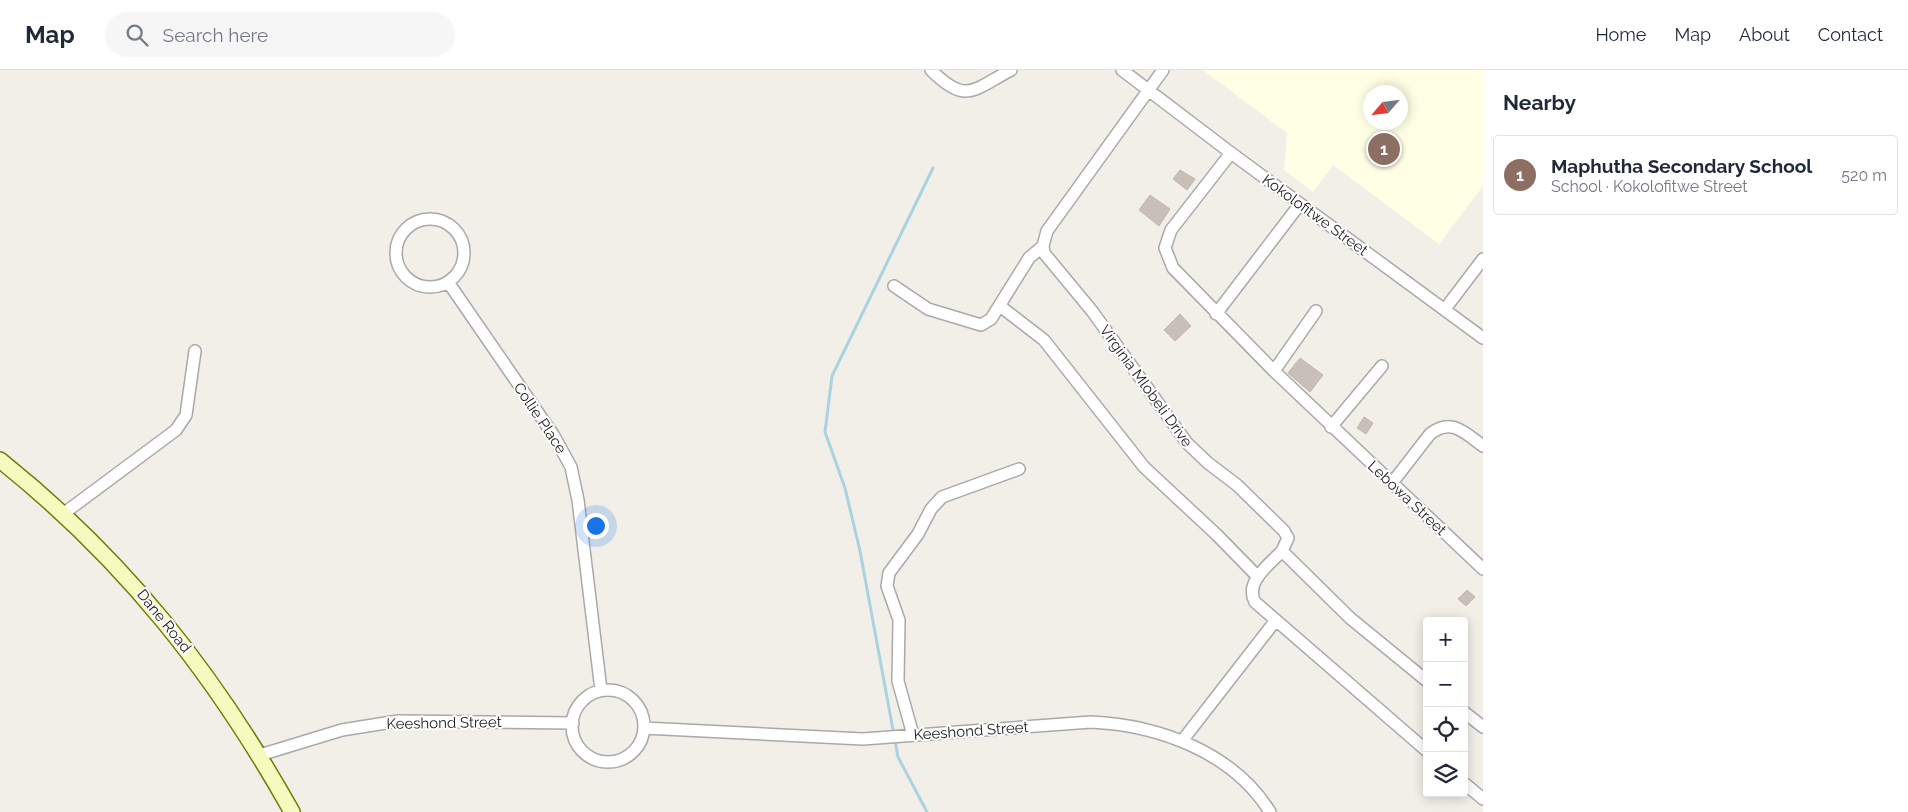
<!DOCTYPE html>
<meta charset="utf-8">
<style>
body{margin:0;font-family:Raleway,sans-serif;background:#f6f6f7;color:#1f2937}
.controls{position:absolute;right:15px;bottom:15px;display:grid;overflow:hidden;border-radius:5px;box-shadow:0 2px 12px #0003}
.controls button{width:45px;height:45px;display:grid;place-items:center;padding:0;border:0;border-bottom:1px solid #e0e1e3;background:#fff;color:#1f2937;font:25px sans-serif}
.compass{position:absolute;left:1363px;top:15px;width:45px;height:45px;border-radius:50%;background:#fff;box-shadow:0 2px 12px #0003;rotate:242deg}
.you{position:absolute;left:595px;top:455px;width:18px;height:18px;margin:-12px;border:4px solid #fff;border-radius:50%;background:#1a73e8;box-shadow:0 0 0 8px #1a73e833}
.badge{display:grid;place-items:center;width:32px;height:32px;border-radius:50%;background:#111827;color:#fff;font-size:16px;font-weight:700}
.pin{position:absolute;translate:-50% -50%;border:2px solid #fff;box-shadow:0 1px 5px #0006}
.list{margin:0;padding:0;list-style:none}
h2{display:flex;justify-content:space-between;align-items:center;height:65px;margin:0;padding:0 20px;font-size:21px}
h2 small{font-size:16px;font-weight:400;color:#747a83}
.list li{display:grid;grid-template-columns:32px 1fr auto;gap:15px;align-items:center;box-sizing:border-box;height:80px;margin:0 10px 10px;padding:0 10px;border:1px solid #e0e1e3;border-radius:5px}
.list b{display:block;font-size:19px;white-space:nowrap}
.list p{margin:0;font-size:16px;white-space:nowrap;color:#747a83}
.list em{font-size:16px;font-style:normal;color:#747a83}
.icon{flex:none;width:28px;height:28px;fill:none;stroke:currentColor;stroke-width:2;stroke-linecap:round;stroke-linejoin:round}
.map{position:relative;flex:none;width:1483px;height:742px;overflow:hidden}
header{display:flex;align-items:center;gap:30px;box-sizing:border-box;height:70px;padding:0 25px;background:#fff;border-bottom:1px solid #e0e1e3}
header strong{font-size:24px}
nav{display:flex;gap:28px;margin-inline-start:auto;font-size:18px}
.search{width:350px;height:45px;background:#f6f6f7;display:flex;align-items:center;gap:12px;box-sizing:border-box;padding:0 18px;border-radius:28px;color:#747a83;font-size:19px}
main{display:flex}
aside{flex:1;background:#fff}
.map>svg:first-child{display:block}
</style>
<header>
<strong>Map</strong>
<div class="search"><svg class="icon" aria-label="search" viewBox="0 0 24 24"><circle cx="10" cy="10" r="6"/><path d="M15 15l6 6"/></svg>Search here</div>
<nav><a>Home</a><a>Map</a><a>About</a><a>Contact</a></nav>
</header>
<main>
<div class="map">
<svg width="1483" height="742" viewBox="0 0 1483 742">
<rect width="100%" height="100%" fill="#f2efe9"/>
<path fill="#ffffe5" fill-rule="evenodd" d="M 1203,0 L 1483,0 L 1483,116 L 1439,174 L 1333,95 L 1313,122 L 1284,100 L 1287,63 ZM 1370,22 L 1400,22 L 1400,52 L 1370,52 Z"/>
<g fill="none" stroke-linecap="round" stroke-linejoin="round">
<path stroke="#aad3df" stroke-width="3" d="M 927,742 L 898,687 L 860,481 L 845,418 L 825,362 L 832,306 L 933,98"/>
</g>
<path fill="#c7bfb8" stroke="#c4b6ab" d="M 1180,100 L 1195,109 L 1187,120 L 1173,109 Z
M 1150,125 L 1170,139 L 1159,156 L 1139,140 Z
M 1180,244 L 1191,256 L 1175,271 L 1164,260 Z
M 1300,288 L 1323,305 L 1310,322 L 1288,303 Z
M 1364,347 L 1373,353 L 1366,364 L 1357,358 Z
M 1467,520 L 1475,527 L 1466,536 L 1458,529 Z"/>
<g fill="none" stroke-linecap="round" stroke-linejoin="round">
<defs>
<path id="street" d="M 931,0 C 966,35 973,20 1011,0
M 1122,0 L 1231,83 L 1483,268
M 1163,0 L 1047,161 L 1043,176 L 1044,183 L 1092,241 L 1187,373 L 1208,393 L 1237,415 L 1284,461 L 1288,468 L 1282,481 L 1350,548 L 1427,611
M 1231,83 L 1171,160 L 1165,178 L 1173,198 L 1274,301 L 1483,499
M396 183a34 34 0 1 1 68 0a34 34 0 1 1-68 0Z
M 448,212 L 554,366 L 571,397 L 578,430 L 601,620
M 894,216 L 928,239 L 981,255 L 991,249 L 1029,188 L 1043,176
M 1000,236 L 1044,270 L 1144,397 L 1217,465 L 1258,507
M 1445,239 L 1483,189
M 1216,244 L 1300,134
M 1274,301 L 1316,241
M 1331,357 L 1382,296
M 1392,413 L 1430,364 C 1451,347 1465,363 1483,376
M 63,444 L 176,360 L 186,345 L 195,281
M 1282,481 C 1270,494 1244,512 1255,532 L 1427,681
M572 656a36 36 0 1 1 72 0a36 36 0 1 1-72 0Z
M 1464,642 L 1483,657
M 644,658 L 863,669 L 1091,652 C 1158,655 1233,682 1270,742
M 913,665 L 898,611 L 899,550 L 887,516 L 889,503 L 918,464 L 931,439 L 942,427 L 1019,399
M 1182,671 L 1276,550
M 260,685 L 342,660 L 398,651 L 573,653
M 1464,713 L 1483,729"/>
<path id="secondary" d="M 0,390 C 125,490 214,603 292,742"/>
</defs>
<use href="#street" stroke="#a9a9a9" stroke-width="14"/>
<use href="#secondary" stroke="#707d05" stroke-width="18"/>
<use href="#street" stroke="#fff" stroke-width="11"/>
<use href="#secondary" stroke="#f7fabf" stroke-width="15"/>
</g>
<g text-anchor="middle" stroke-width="4" stroke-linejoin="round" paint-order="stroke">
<g font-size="15" fill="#222" stroke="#fff">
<text transform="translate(1315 145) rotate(36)" y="5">Kokolofitwe Street</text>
<text transform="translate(1146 316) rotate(54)" y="5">Virginia Mlobeli Drive</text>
<text transform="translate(540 348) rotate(56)" y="5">Collie Place</text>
<text transform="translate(1407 428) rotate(43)" y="5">Lebowa Street</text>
<text transform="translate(164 551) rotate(51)" y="5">Dane Road</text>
<text transform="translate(444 653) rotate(-1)" y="5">Keeshond Street</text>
<text transform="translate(971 661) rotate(-4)" y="5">Keeshond Street</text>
</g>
</g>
</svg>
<div class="controls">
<button>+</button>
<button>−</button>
<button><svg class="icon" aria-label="locate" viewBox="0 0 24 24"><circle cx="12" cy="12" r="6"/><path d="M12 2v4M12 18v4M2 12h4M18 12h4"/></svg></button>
<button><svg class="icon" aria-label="layers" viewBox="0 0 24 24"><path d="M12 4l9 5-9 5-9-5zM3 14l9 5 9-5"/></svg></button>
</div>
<svg class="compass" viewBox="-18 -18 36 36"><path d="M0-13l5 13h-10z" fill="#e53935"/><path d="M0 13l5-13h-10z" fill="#747a83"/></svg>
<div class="you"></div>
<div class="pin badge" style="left:1384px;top:79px;background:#8d6e63">1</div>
</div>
<aside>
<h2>Nearby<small></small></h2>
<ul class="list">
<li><span class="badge" style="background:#8d6e63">1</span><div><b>Maphutha Secondary School</b><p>School · Kokolofitwe Street</p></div><em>520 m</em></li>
</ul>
</aside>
</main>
